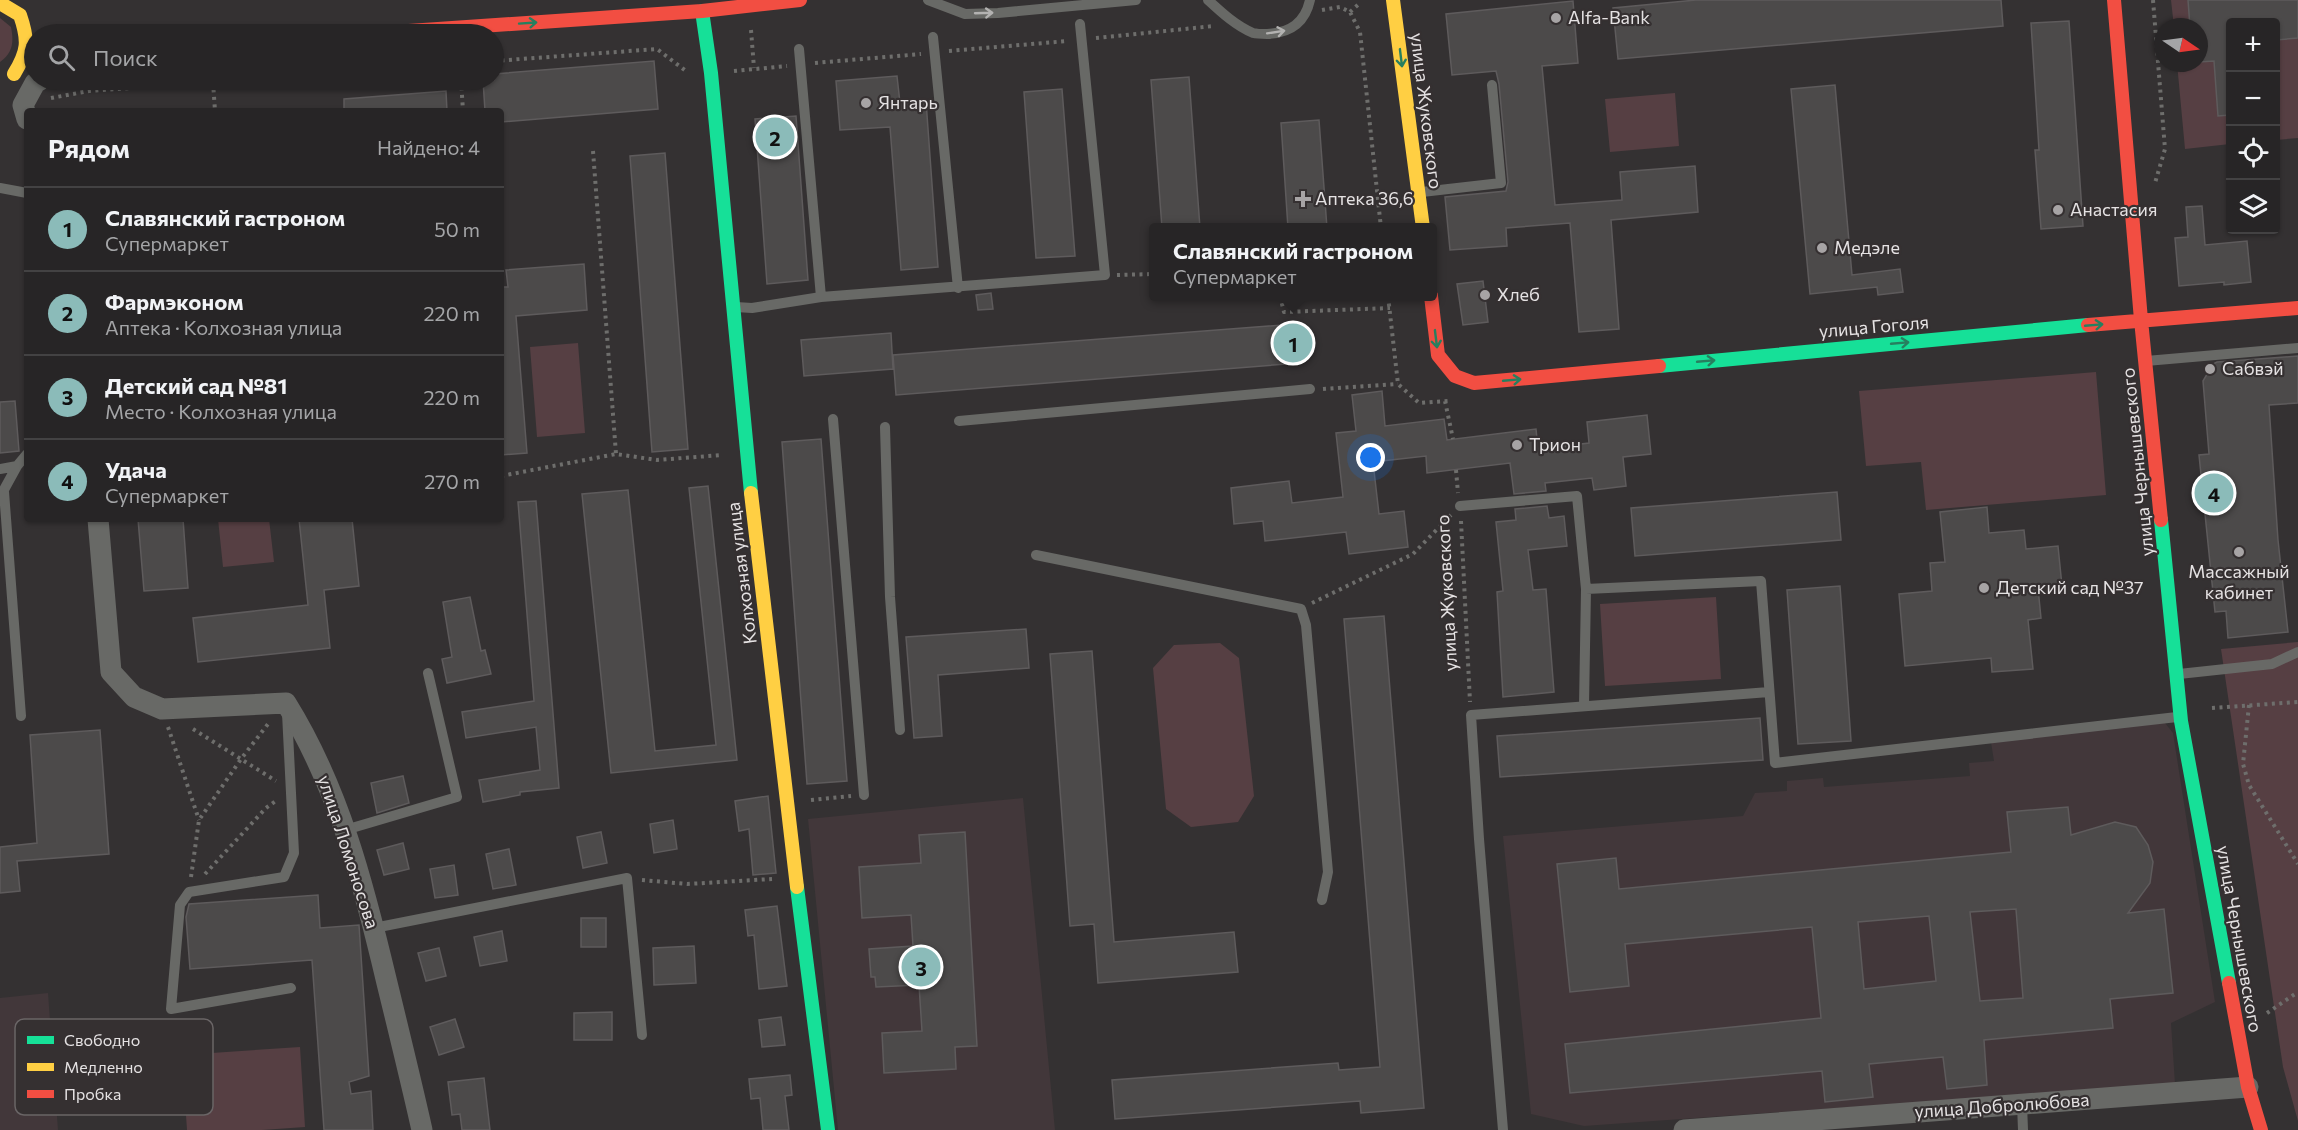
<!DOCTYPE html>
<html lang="ru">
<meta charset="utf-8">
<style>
body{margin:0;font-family:Commissioner,sans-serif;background:#2f2d2e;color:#f1f3f6}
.controls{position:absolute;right:18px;top:18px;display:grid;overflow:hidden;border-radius:6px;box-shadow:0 2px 4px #0004}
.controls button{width:54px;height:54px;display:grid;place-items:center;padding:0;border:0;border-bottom:2px solid #434243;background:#272526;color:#f1f3f6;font:30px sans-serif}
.compass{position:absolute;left:2154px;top:18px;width:54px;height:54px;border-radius:50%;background:#272526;box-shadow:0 2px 4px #0004;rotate:103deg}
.you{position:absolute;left:1371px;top:458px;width:21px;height:21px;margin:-15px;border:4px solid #fff;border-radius:50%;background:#1a73e8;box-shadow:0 0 0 9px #1a73e833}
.badge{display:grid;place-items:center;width:39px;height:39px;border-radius:50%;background:#8bbbb9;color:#111;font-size:20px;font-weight:700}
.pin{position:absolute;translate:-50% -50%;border:3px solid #fff;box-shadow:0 2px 6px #0006}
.popup{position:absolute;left:1149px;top:223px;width:288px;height:78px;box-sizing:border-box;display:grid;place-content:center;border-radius:6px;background:#272526;filter:drop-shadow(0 2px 4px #0005);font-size:20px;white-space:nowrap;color:#a4a5a7}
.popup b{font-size:22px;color:#f1f3f6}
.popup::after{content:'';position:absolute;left:50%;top:100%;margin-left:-12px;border:12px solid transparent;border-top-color:#272526}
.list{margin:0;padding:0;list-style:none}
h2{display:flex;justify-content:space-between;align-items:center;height:78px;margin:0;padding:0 24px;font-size:26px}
h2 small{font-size:20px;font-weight:400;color:#a4a5a7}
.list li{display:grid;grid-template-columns:39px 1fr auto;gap:18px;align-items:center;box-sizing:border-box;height:84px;padding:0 24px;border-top:2px solid #434243}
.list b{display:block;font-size:22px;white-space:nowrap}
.list p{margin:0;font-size:20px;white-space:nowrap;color:#a4a5a7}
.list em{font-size:20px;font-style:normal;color:#a4a5a7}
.icon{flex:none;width:33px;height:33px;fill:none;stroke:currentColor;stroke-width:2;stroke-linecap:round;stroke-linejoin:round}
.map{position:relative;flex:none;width:2298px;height:1130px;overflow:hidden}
.search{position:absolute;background:#272526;box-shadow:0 2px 4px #0004;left:24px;top:24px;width:480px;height:66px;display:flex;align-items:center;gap:15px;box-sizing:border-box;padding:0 21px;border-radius:33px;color:#a4a5a7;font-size:22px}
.panel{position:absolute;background:#272526;box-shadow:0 2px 4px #0004;left:24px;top:108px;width:480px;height:414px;border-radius:6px}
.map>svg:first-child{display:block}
</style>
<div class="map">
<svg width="2298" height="1130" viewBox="0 0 2298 1130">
<rect width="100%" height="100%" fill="#343132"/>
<path fill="#42373a" d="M 2165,723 L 2173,733 L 2215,1002 L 2171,1023 L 2175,1084 L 1584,1126 L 1531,1114 L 1503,836 L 1743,816 L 1755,793 L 1787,791 L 1787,781 L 1823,778 L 1824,787 L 1970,776 L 1969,763 L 1994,761 L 1990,736 Z
M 1023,798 L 1055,1130 L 838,1130 L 808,819 Z
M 48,993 L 58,1130 L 0,1130 L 0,998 Z"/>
<path fill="#563f43" d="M 2171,0 L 2298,0 L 2298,138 L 2276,140 L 2276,22 L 2230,22 L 2230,144 L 2185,149 L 2177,63 L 2199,63 L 2199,27 L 2174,27 Z
M 0,18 L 11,27 C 14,42 13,53 0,62 Z
M 1675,93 L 1679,146 L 1610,152 L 1605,99 Z
M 578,343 L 585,433 L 537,437 L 530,347 Z
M 2096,372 L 2106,495 L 1926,510 L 1921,462 L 1866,466 L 1859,391 Z
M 218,519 L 269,519 L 274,562 L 223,567 Z
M 1716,597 L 1721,679 L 1605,686 L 1600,604 Z
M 2298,642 L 2298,1121 L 2283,1067 L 2221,649 Z
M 1220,643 L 1239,658 L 1254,796 L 1238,822 L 1191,827 L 1166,809 L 1153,668 L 1174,645 Z
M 300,1047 L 305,1127 L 262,1130 L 187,1130 L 182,1055 Z"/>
<path fill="#4c4a4a" stroke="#5e5b5c" stroke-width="1.5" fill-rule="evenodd" d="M 1696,0 L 2001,0 L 2003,26 L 1618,59 L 1613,8 Z
M 2188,0 L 2298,0 L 2298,38 L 2276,40 L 2276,22 L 2230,22 L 2230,115 L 2218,116 L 2214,61 L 2199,62 L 2199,27 L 2190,27 Z
M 1573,1 L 1578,63 L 1542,66 L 1555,205 L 1622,200 L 1620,172 L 1695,166 L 1698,212 L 1611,220 L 1619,329 L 1579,332 L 1570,223 L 1506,228 L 1507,246 L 1450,250 L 1445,197 L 1506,191 L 1508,182 L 1499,84 L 1496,71 L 1452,75 L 1446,14 Z
M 2069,21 L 2083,226 L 2041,229 L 2035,150 L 2039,150 L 2031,23 Z
M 654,61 L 658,109 L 501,122 L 501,111 L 485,111 L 483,80 L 494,80 L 494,74 Z
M 897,76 L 900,103 L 926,101 L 938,267 L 901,270 L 890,127 L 840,130 L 836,81 Z
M 1189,77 L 1200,228 L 1162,228 L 1151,80 Z
M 1835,85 L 1852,275 L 1900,269 L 1903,292 L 1878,295 L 1877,287 L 1810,294 L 1791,89 Z
M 1062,89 L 1075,256 L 1036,258 L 1024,92 Z
M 446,91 L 447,111 L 344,111 L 344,99 Z
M 796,116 L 808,280 L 767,284 L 755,119 Z
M 1319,120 L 1327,228 L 1288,228 L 1281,123 Z
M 665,153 L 688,449 L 652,452 L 630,156 Z
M 2202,206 L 2205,245 L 2247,241 L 2251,282 L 2224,285 L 2224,282 L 2179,286 L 2175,238 L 2188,237 L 2186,207 Z
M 584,264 L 587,310 L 516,316 L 527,453 L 501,455 L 501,287 L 508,287 L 506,270 Z
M 1483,281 L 1488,322 L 1463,325 L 1457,284 Z
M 991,293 L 993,309 L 978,310 L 976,295 Z
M 1295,324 L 1299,363 L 896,395 L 893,355 Z
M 891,333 L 893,369 L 804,376 L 801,340 Z
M 2298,356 L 2298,403 L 2269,405 L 2278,540 L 2288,632 L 2228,638 L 2226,611 L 2215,612 L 2199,455 L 2209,454 L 2203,381 L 2213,364 L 2217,362 Z
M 1382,391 L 1385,426 L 1444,419 L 1447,440 L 1536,429 L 1538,449 L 1589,443 L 1587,422 L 1647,415 L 1651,454 L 1623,457 L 1626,486 L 1594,490 L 1592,478 L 1545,483 L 1546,491 L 1514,494 L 1510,463 L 1427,473 L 1426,456 L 1373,462 L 1379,514 L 1404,511 L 1408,547 L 1349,554 L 1346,532 L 1265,541 L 1263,521 L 1234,524 L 1231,488 L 1289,481 L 1292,503 L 1343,497 L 1336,433 L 1356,431 L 1352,395 Z
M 15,401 L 19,451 L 0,453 L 0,402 Z
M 821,439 L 847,781 L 807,784 L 782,442 Z
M 708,486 L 737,760 L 611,773 L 582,494 L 628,490 L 655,751 L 716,745 L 689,488 Z
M 1837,492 L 1841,540 L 1635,556 L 1631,508 Z
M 536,501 L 559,788 L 520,792 L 520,795 L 483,802 L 479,780 L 540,770 L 536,727 L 466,738 L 462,712 L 534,701 L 518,502 Z
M 1547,506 L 1549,518 L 1564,516 L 1567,546 L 1528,550 L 1533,590 L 1546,589 L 1554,692 L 1503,697 L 1497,592 L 1503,591 L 1496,522 L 1516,520 L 1515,509 Z
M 1987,507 L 1989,533 L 2024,530 L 2026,549 L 2058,546 L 2062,586 L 2038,588 L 2041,618 L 2028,620 L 2033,669 L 1992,672 L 1991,658 L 1905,666 L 1899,594 L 1932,591 L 1930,563 L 1945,562 L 1940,512 Z
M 138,519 L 183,519 L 188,588 L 144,591 Z
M 299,519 L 352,519 L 359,586 L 324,590 L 330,648 L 198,662 L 193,618 L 308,605 Z
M 1840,586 L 1851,741 L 1798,744 L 1787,590 Z
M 470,597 L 481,651 L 485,650 L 491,674 L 447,683 L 442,659 L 452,657 L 443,602 Z
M 1384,616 L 1424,1108 L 1361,1113 L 1360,1101 L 1115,1119 L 1112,1080 L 1338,1063 L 1339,1070 L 1380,1067 L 1344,619 Z
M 1026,629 L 1029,668 L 938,675 L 942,736 L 914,738 L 906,637 Z
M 1092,651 L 1114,942 L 1234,932 L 1238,972 L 1098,983 L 1094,924 L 1070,926 L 1050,654 Z
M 1760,718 L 1763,760 L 1500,777 L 1497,736 Z
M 100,730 L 109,854 L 17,861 L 20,891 L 0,893 L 0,847 L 37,843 L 30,735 Z
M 403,776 L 409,803 L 377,813 L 371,783 Z
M 768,796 L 776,873 L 753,875 L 749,829 L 739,831 L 735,801 Z
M 2068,807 L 2071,835 L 2115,822 L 2136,827 L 2148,845 L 2153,862 L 2150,883 L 2128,913 L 2164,909 L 2173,993 L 2110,999 L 2113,1028 L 1984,1040 L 1987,1085 L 1947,1089 L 1943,1057 L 1869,1064 L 1873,1097 L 1825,1102 L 1822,1071 L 1570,1093 L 1565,1044 L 1821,1018 L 1812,927 L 1625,944 L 1629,986 L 1570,992 L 1557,864 L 1616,858 L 1619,889 L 2011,852 L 2007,812 ZM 2016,909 L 2023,998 L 1980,1001 L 1970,912 ZM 1929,916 L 1936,981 L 1864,989 L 1858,922 Z
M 673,820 L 677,849 L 654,853 L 650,824 Z
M 601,832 L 607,863 L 583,868 L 577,837 Z
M 965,832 L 977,1046 L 955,1047 L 956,1069 L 884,1073 L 882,1033 L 922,1031 L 919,985 L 876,987 L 875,977 L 871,977 L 869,949 L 913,946 L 911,915 L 862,918 L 859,867 L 921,863 L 919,835 Z
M 403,843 L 409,869 L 384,875 L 377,850 Z
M 509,849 L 516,885 L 493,889 L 486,854 Z
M 454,865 L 458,895 L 435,898 L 430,869 Z
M 318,895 L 320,928 L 359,925 L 369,1076 L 349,1082 L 351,1094 L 371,1091 L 373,1130 L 324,1130 L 312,960 L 190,969 L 186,917 L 189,904 Z
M 777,906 L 787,986 L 759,989 L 754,935 L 748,936 L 745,910 Z
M 581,918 L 606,918 L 606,947 L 581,947 Z
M 502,931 L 507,961 L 480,966 L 474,937 Z
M 694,946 L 696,983 L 654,985 L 653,948 Z
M 439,948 L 446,976 L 426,981 L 418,953 Z
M 612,1012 L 612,1040 L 574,1040 L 574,1013 Z
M 781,1017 L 785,1045 L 762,1047 L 759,1020 Z
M 455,1019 L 464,1047 L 439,1055 L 430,1027 Z
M 790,1075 L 792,1095 L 785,1096 L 789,1130 L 763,1130 L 760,1098 L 751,1099 L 749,1079 Z
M 484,1078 L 490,1130 L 462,1130 L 460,1114 L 452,1115 L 448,1082 Z"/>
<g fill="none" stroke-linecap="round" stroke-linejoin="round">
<path stroke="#6e6e6c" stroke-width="4" stroke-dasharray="3 4.5" stroke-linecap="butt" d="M 2153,0 L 2165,149 L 2155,183
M 1322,10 L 1340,7 L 1350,12 L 1360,32 L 1381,228
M 1350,12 L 1361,2
M 751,30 L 754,68
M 1096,38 L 1214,26
M 949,51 L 1067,41
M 494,61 L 657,49 L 686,71
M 815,63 L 921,54
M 734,71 L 787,66
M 461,80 L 463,111
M 213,82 L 215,111
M 51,98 L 89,91 L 244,80
M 593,151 L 616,454
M 1117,275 L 1154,274
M 1280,296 L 1284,312 L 1390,308
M 1388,296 L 1398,384 L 1419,403 L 1448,401
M 1323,389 L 1398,384
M 1445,401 L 1453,439
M 1456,470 L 1458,493
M 501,476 L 616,454 L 657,460 L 722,455
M 1461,521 L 1470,702
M 1312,603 L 1413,554 L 1451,515
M 2249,705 L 2243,764 L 2249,785 L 2298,864
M 2212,708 L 2298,702
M 168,727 L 199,820
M 193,729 L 276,781
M 811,800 L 851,796
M 205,874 L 266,808 L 277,800
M 191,877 L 199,820 L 241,759 L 268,724
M 642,880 L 687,884 L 772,879
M 2267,1013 L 2298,992"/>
<path stroke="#686966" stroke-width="10" d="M 928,0 L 965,14 L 998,13 L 1136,0
M 1208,0 C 1221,12 1236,26 1253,33 C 1257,34 1262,34 1267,34 C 1290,33 1305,23 1310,0
M 933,37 L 958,288
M 799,49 L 821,297
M 0,188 L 27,193
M 1422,192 L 1501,183 L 1492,85
M 736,307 L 752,308 L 821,297 L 1105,275 L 1080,24
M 2146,361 L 2298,348
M 833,419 L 864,795
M 959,421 L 1310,389
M 885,427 L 890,597 L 900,730
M 0,469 L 17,466 L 27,454
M 4,492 L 21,716
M 0,497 L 17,466
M 1460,506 L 1577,496 L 1586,589 L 1584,706
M 1036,555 L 1301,609 L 1306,625 L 1328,872 L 1322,900
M 1586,589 L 1761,581 L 1775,763 L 2177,717
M 2179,674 L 2272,664 L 2298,652
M 287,713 L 294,853 L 284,877 L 189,892 L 180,905 L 171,1009 L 291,988
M 345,830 L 457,797 L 428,673
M 374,928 L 627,878 L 642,1035
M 2022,1104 L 2023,1130
M 1503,1130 L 1479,839 L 1471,715 L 1769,692"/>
<path stroke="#686966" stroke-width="21" d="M 27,119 L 23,105 L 35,83 L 40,80
M 98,519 L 111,672 L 134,697 L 162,709 L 286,703 C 339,788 364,886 387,983 C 399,1032 411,1081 422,1130
M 1684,1130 L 2248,1087"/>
<path stroke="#16e098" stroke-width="14" d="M 702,11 L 711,73 L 751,493
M 1659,366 L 2088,325
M 2161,520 L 2181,721 L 2229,983
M 797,887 L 828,1130"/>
<path stroke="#ffcf43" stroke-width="14" d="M 1393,0 L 1423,228
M 0,3 L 20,15 C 29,41 28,51 14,74
M 751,493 L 797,887"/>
<path stroke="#f24e42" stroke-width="14" d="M 2114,0 L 2141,320 L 2161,520
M 365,34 L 702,11 L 800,0
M 1431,296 L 1438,355 L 1455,376 L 1474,383 L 1659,366
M 2088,325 L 2298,308
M 2229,983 L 2248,1087 L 2261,1130"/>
</g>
<defs><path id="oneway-shaft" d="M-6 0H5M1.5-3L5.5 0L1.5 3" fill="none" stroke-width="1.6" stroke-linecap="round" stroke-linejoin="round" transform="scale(1.5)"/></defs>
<g stroke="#b3b2b1">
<use href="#oneway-shaft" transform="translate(984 13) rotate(-2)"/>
<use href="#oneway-shaft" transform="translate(1276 32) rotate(-9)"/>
</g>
<g stroke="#277f5f">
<use href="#oneway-shaft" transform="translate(528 23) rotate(-4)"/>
<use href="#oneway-shaft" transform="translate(1401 58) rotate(83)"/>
<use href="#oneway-shaft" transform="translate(2094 325) rotate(-5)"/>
<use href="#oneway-shaft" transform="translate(1436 339) rotate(83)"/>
<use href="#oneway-shaft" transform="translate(1900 343) rotate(-5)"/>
<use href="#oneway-shaft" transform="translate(1706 361) rotate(-5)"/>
<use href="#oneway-shaft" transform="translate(1512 380) rotate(-5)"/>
</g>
<g fill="#a7a4a5" stroke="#353031" stroke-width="2">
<circle cx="1556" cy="18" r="6"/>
<circle cx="866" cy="103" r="6"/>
<path d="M1300 190h6v6h6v6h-6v6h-6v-6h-6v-6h6z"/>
<circle cx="2058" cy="210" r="6"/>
<circle cx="1822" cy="248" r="6"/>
<circle cx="1485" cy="295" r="6"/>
<circle cx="2210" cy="369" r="6"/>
<circle cx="1517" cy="445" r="6"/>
<circle cx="2239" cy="552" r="6"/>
<circle cx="1984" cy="588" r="6"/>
</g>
<g text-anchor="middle" stroke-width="4.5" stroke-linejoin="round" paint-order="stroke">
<g font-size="18" fill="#e5e2e3" stroke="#353031" text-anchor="start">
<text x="1568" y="24">Alfa-Bank</text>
<text x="878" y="109">Янтарь</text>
<text x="1315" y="205">Аптека 36,6</text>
<text x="2070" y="216">Анастасия</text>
<text x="1834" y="254">Медэле</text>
<text x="1497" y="301">Хлеб</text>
<text x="2222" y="375">Сабвэй</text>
<text x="1529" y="451">Трион</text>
<text x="2239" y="578" text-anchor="middle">Массажный<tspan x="2239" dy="21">кабинет</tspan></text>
<text x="1996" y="594">Детский сад №37</text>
</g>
<g font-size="18" fill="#e5e2e3" stroke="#353031">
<text transform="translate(1426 111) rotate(83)" y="6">улица Жуковского</text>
<text transform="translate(1874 327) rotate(-5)" y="6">улица Гоголя</text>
<text transform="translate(2138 462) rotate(-96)" y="6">улица Чернышевского</text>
<text transform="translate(742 573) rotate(-97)" y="6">Колхозная улица</text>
<text transform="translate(1447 593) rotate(-93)" y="6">улица Жуковского</text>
<text transform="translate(348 852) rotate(72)" y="6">улица Ломоносова</text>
<text transform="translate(2239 939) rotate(80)" y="6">улица Чернышевского</text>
<text transform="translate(2002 1106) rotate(-4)" y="6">улица Добролюбова</text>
</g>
</g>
<rect x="15" y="1019" width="198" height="96" rx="9" fill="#353031" stroke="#6a6566" stroke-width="1.5"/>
<rect x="27" y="1036" width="27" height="8" fill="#16e098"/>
<rect x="27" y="1063" width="27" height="8" fill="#ffcf43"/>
<rect x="27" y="1090" width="27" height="8" fill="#f24e42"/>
<g font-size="16" fill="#e5e2e3">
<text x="64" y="1046">Свободно</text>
<text x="64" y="1073">Медленно</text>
<text x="64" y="1100">Пробка</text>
</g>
</svg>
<div class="controls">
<button>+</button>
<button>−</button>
<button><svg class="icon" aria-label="locate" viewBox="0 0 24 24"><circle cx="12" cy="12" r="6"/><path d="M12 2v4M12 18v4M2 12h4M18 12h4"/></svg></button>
<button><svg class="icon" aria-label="layers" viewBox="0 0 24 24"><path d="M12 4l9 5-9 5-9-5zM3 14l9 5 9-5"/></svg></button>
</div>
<svg class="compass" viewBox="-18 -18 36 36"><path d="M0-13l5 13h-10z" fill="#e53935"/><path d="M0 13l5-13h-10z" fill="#a4a5a7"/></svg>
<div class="you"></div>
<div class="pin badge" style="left:1293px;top:343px">1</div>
<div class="popup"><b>Славянский гастроном</b>Супермаркет</div>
<div class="pin badge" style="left:775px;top:137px">2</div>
<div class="pin badge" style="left:921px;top:967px">3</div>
<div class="pin badge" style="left:2214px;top:493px">4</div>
<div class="search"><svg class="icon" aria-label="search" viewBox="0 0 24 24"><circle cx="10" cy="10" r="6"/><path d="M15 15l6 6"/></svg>Поиск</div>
<section class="panel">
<h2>Рядом<small>Найдено: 4</small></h2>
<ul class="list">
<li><span class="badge">1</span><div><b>Славянский гастроном</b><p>Супермаркет</p></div><em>50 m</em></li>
<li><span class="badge">2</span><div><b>Фармэконом</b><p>Аптека · Колхозная улица</p></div><em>220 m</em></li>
<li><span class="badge">3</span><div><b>Детский сад №81</b><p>Место · Колхозная улица</p></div><em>220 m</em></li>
<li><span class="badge">4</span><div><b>Удача</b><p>Супермаркет</p></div><em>270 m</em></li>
</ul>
</section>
</div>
